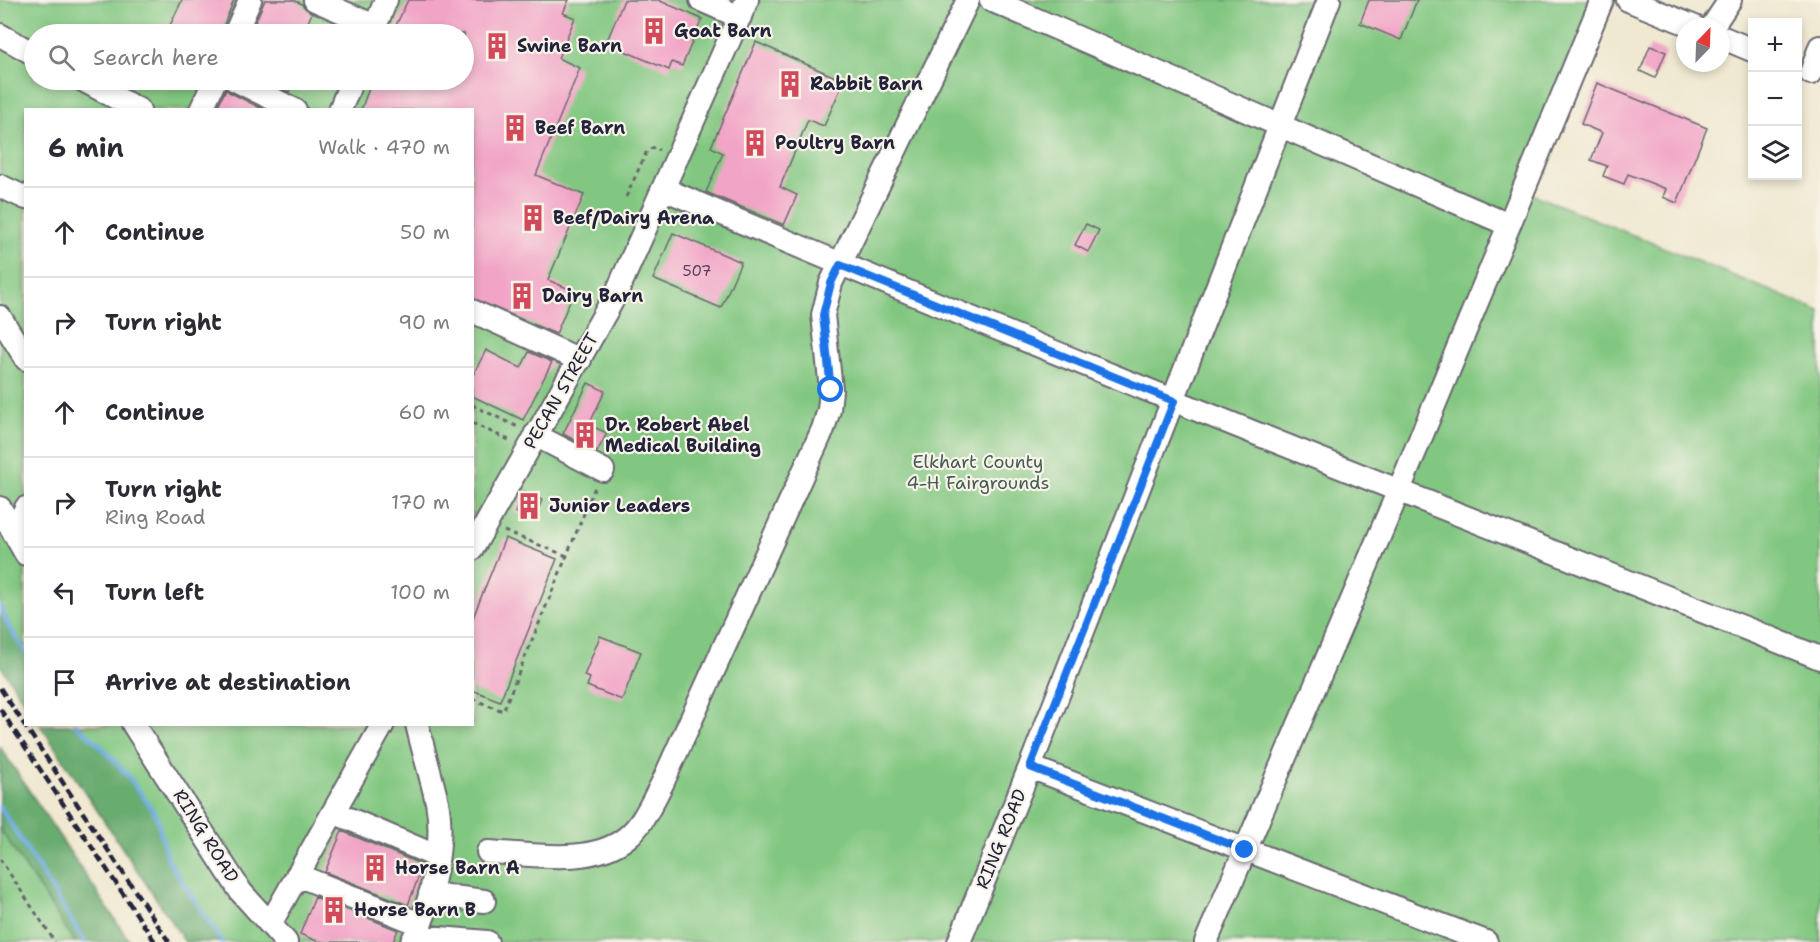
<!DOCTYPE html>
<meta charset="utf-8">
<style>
body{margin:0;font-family:"Shantell Sans",sans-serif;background:#f2f2f3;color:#2b2b33}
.controls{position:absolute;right:18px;top:18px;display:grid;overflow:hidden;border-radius:0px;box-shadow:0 3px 9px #0003}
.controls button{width:54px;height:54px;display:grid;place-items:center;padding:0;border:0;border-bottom:2px solid #e1e1e2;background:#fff;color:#2b2b33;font:30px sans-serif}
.compass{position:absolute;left:1676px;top:18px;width:54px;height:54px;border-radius:50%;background:#fff;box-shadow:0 3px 9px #0003;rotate:23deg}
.stop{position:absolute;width:18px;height:18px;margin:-14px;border:4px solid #1a73e8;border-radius:50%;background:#fff}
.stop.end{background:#1a73e8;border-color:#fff;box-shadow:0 2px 6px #0008}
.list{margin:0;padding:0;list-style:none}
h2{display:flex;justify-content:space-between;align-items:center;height:78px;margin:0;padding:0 24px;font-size:26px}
h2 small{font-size:20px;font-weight:400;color:#7c7c81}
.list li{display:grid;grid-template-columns:39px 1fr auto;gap:18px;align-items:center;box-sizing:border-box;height:90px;padding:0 24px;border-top:2px solid #e1e1e2}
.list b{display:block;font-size:22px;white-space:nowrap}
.list p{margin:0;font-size:20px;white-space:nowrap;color:#7c7c81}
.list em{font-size:20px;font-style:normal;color:#7c7c81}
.icon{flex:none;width:33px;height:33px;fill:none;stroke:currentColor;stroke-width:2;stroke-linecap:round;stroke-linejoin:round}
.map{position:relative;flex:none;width:1820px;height:942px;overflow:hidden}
.search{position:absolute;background:#fff;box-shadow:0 3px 9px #0003;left:24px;top:24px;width:450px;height:66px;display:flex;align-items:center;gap:15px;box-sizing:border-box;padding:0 21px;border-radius:33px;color:#7c7c81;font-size:22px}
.panel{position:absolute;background:#fff;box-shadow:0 3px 9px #0003;left:24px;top:108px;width:450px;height:618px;border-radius:0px}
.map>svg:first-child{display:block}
</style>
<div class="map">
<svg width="1820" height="942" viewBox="0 0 1820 942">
<rect width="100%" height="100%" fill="#f7f3e8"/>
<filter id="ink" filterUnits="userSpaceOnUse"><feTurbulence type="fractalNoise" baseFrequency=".0167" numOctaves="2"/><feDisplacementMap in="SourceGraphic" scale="12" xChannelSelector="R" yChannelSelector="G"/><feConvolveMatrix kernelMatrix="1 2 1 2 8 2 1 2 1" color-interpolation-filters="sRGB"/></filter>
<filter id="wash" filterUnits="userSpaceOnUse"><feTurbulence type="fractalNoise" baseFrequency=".008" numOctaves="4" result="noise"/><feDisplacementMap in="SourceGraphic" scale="24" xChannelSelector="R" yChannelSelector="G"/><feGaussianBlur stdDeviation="1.35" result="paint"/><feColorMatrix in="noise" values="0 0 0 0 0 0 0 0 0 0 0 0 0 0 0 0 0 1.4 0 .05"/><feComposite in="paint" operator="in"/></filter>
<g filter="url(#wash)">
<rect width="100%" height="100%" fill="#f0e8d0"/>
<path fill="#82c781" stroke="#52745e" stroke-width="1.5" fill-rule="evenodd" d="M 0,0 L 1599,0 L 1522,190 L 1820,311 L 1820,942 L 222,942 L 168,860 L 156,815 L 128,776 L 98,744 L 75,725 L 472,724 L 472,110 L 26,110 L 25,653 L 9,627 L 0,606 ZM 34,34 L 464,34 L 464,80 L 34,80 Z
M 0,829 L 75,942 L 0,942 Z"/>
<path fill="#69ac6f" stroke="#466755" stroke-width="1.5" d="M 0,606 L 9,627 L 25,653 L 25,703 L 0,665 Z
M 40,725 L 75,725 L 98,743 L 128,776 L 156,815 L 168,860 L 222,942 L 185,942 Z
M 0,747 L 130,942 L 75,942 L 0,829 Z"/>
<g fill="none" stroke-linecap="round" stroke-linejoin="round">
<path stroke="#72ade3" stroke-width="4.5" d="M 0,606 L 9,627 L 26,653
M 75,724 L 98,743 L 128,776 L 156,815 L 168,860 L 222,942
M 0,807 L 85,942"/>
</g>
<g id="blocks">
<path fill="#f2a4c6" d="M 182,0 L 234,0 L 220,34 L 166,34 Z
M 265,0 L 294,0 L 302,4 L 305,8 L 312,13 L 303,34 L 250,34 Z
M 408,0 L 569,0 L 563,13 L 575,18 L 558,58 L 580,68 L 536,175 L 584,195 L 548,280 L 574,291 L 556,334 L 472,298 L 472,110 L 361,110 L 372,80 L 464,80 L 464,34 L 392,34 Z
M 624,0 L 658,0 L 702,19 L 682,66 L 672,62 L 669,70 L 606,43 Z
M 1369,0 L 1417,0 L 1401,40 L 1360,23 Z
M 756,42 L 844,81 L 824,126 L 808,120 L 780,187 L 797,195 L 784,225 L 706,192 L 723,153 L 711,147 Z
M 1650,46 L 1666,52 L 1655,78 L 1640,71 Z
M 264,80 L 295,80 L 289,92 Z
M 1597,83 L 1707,128 L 1677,203 L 1663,197 L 1666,189 L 1628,174 L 1624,184 L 1603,176 L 1607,166 L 1591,160 L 1602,133 L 1581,124 Z
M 226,89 L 229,92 L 264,110 L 216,110 Z
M 1086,224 L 1099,230 L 1088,252 L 1075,245 Z
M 673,233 L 741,262 L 721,308 L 653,279 Z
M 486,350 L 521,368 L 529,352 L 552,362 L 523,420 L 472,396 L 472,377 Z
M 588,383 L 605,391 L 589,425 L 607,433 L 597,452 L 563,434 Z
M 524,492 L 542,500 L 534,520 L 515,512 Z
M 505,538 L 557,559 L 500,701 L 472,690 L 472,620 Z
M 600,636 L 641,652 L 622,700 L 587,686 L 590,678 L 584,676 Z
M 342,831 L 423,865 L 408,905 L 325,872 Z
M 315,897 L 398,930 L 393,942 L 319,942 L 300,934 Z"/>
</g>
</g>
<g filter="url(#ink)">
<use href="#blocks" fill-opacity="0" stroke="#6a676f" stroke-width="1.5"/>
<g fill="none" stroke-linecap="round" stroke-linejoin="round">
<defs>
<path id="minor" d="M 315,0 L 375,26
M 701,0 L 740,17
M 991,0 L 1509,225 L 1602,0
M 1628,0 L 1695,27
M 1712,27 L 1730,0
M 235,34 L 250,0
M 372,34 L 386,0
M 0,35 L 34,54
M 1721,37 L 1752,50
M 1811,73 L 1820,47
M 83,80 L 139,110
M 235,80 L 295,110
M 201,110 L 215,80
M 340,110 L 352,80
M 0,186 L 26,198
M 664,189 C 1046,353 1434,504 1820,658
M 472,311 L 580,360
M 0,317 L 26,359
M 535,435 L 603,470
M 0,508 L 26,554
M 14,533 L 26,508
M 472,549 L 617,292 L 747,0
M 133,724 L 241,892 L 286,942
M 1030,767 L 1486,942
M 333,812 L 436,856
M 488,852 C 530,854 591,866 626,838 C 643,825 652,802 662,784 L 823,429 L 829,410 L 831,390 L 823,315 L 831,283 L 968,0
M 297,875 L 420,924
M 430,894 L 484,901
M 270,924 L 383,724
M 416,936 L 487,942
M 412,942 C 432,905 445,843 437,802 C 431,776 423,750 417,724
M 959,942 L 1030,767 L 1329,0
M 1206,942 L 1399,490 L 1509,225"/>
</defs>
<use href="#minor" stroke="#6a676f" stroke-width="26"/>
<path stroke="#6a676f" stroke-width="3" stroke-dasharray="4.5 4.5" stroke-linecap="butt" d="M 626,197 L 647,151 L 654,147 L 659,150
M 472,405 L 520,428
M 472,423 L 511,441
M 504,531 L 567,556
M 472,699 L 503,711 L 595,487
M 0,859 L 55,942"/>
<use href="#minor" stroke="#fff" stroke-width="22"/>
<path stroke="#22223b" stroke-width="4.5" stroke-dasharray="9 4.5" stroke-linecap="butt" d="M 0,688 L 169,942
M 0,709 L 155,942"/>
</g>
</g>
<g fill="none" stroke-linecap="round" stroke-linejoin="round" filter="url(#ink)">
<path stroke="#1a73e8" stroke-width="8" d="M 831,390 L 823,315 L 831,283 L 840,265 L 1174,401 L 1030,767 L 1245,850"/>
</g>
<defs>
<symbol id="building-bare" viewBox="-9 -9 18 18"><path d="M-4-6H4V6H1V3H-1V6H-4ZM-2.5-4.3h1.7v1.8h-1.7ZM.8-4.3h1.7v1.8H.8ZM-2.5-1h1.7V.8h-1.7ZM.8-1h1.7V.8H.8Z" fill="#d1495b" stroke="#f7f3e8" stroke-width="2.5" paint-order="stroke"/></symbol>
</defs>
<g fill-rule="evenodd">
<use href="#building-bare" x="635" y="12" width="38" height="38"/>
<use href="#building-bare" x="478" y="27" width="38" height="38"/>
<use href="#building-bare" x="771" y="65" width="38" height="38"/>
<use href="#building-bare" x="496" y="109" width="38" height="38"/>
<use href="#building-bare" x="736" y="124" width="38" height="38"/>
<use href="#building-bare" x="514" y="199" width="38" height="38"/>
<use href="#building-bare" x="503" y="277" width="38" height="38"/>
<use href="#building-bare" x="566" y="416" width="38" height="38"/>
<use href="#building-bare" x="510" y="487" width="38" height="38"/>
<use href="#building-bare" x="356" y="849" width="38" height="38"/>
<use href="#building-bare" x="315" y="891" width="38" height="38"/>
</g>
<g text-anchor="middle" stroke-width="4.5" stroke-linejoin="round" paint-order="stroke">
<g font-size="15" fill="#56425e">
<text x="697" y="276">507</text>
</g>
<g font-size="18" font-weight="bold" fill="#22223b" stroke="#f7f3e8" text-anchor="start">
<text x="674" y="37">Goat Barn</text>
<text x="517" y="52">Swine Barn</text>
<text x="810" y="90">Rabbit Barn</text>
<text x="535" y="134">Beef Barn</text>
<text x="775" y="149">Poultry Barn</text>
<text x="553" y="224">Beef/Dairy Arena</text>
<text x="542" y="302">Dairy Barn</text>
<text x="605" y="431">Dr. Robert Abel<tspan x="605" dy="21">Medical Building</tspan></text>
<text x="549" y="512">Junior Leaders</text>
<text x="395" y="874">Horse Barn A</text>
<text x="354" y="916">Horse Barn B</text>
</g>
<g font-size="18" fill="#22223b" stroke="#f7f3e8">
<text transform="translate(561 391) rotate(-60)" y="6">PECAN STREET</text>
<text transform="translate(206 836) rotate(58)" y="6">RING ROAD</text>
<text transform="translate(1001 839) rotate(-68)" y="6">RING ROAD</text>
</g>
<g font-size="18" fill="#445c54" stroke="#f7f3e8">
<text x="978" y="468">Elkhart County<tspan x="978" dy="21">4-H Fairgrounds</tspan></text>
</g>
</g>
</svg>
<div class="controls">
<button>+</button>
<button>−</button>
<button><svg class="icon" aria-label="layers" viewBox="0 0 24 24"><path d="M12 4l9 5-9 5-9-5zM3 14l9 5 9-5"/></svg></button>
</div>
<svg class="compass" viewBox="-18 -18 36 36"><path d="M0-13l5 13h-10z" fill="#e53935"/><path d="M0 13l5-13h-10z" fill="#7c7c81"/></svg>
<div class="stop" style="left:831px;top:390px"></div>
<div class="stop end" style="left:1245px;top:850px"></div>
<div class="search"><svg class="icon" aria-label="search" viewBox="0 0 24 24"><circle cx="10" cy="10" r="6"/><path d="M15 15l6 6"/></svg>Search here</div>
<section class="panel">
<h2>6 min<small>Walk · 470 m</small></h2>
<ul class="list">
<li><svg class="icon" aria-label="ahead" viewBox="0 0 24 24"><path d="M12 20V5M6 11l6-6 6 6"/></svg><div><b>Continue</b></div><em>50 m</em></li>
<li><svg class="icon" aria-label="right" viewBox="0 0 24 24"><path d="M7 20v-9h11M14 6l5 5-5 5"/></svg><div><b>Turn right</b></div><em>90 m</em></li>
<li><svg class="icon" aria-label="ahead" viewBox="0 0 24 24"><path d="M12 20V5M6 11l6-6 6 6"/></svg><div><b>Continue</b></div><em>60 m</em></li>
<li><svg class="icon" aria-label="right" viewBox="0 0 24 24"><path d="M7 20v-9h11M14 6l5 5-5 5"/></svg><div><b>Turn right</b><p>Ring Road</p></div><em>170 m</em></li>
<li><svg class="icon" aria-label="left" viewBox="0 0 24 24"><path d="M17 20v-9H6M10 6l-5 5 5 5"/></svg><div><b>Turn left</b></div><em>100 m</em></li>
<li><svg class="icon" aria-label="arrive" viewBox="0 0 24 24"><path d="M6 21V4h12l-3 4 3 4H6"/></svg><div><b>Arrive at destination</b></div></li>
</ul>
</section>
</div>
